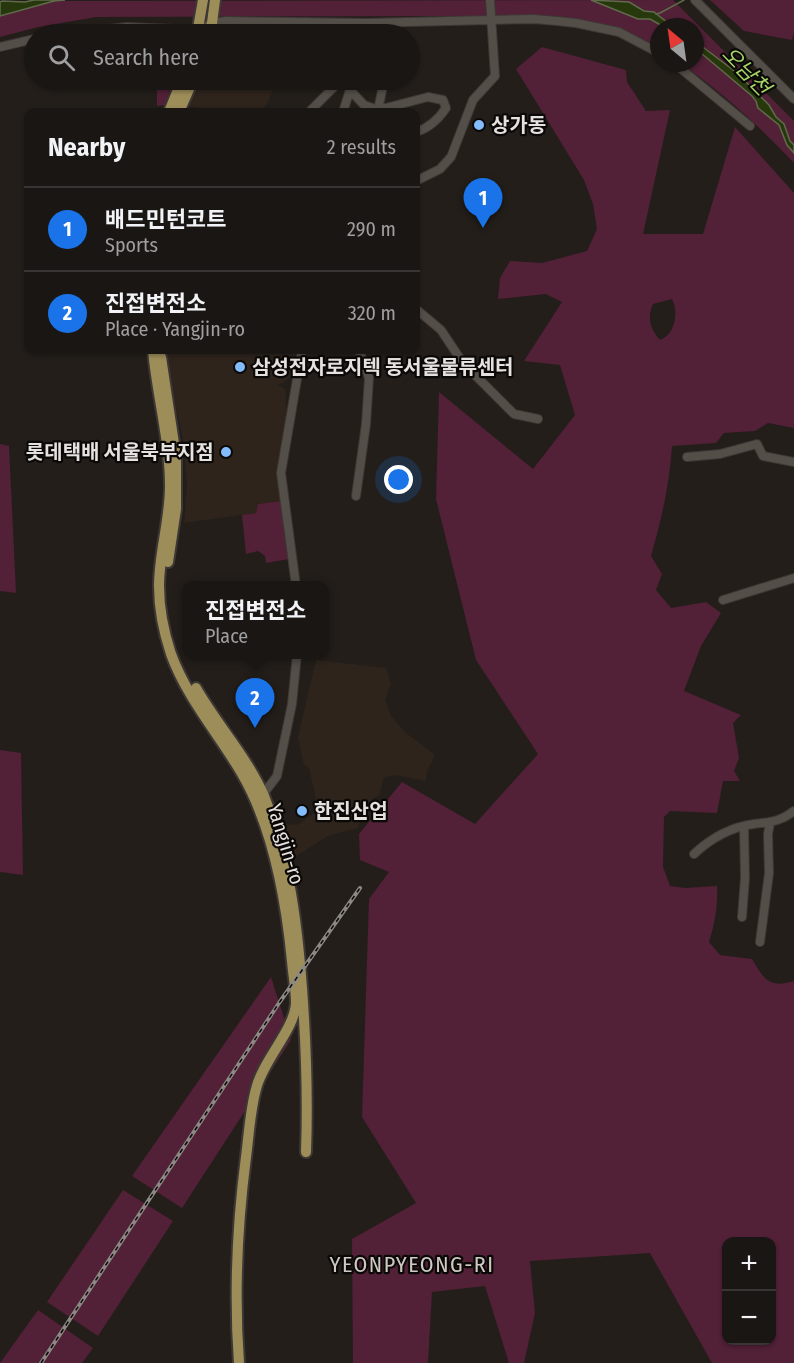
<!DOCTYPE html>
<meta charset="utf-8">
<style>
body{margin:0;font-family:"Fira Sans Condensed","Noto Sans KR",sans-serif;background:#272322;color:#f1f3f6}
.controls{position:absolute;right:18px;bottom:18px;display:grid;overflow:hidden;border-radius:12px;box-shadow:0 2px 4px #0004}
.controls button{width:54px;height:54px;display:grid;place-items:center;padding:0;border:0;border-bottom:2px solid #383534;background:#1a1614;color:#f1f3f6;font:30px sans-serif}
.compass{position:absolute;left:650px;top:18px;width:54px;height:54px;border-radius:50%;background:#1a1614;box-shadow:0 2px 4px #0004;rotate:331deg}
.you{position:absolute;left:399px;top:480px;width:21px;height:21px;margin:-15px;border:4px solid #fff;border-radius:50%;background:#1a73e8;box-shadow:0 0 0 9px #1a73e833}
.badge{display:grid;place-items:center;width:39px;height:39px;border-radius:50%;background:#1a73e8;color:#fff;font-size:20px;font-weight:700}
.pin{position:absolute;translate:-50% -50px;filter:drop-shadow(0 2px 3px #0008)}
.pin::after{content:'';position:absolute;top:32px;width:21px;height:18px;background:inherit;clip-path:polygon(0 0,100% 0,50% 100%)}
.popup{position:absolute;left:182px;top:581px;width:147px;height:78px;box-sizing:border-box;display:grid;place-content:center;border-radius:12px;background:#1a1614;filter:drop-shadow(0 2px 4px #0005);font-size:20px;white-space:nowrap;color:#9f9fa0}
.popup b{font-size:22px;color:#f1f3f6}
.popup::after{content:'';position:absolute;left:50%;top:100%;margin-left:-12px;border:12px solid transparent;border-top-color:#1a1614}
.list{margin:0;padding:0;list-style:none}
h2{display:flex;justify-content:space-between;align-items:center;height:78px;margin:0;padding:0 24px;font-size:26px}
h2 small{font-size:20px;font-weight:400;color:#9f9fa0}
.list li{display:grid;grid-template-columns:39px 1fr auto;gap:18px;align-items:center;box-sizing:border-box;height:84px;padding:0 24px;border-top:2px solid #383534}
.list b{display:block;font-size:22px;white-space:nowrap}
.list p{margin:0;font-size:20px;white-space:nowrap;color:#9f9fa0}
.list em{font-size:20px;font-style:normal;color:#9f9fa0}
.icon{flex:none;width:33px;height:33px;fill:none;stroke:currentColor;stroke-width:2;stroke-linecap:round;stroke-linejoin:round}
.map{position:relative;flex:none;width:794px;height:1363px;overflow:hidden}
.search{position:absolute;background:#1a1614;box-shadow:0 2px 4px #0004;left:24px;top:24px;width:396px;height:66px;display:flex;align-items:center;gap:15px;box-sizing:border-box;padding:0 21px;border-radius:33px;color:#9f9fa0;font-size:22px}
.panel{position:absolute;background:#1a1614;box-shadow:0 2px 4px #0004;left:24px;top:108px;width:396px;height:246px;border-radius:12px}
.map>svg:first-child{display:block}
</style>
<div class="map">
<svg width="794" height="1363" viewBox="0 0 794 1363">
<rect width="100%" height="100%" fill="#231e1a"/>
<path fill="#2e241c" d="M 224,80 L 277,80 L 275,87 L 267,103 L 259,112 L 230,110 L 228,112 L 187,106 L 195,87 L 223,89 Z
M 164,350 L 298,350 L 294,374 L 283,383 L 277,385 L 285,389 L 287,414 L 277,470 L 281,501 L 258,504 L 256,513 L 184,523 L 187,486 L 184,445 Z
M 316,660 L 386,668 L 391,684 L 385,699 L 391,716 L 405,732 L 435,755 L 427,771 L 426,781 L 395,775 L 384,778 L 379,795 L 367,803 L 358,828 L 328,836 L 296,856 L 282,824 L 297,825 L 321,809 L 316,799 L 309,768 L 304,765 L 298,737 Z"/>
<path fill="#522037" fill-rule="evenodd" d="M 673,0 L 794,121 L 794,163 C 760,127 721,91 680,63 L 695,63 L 695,27 L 659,27 L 659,49 L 626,31 L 571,18 L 508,16 L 96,17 L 38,27 L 0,37 L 0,16 L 54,1 Z
M 710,0 L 794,0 L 794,33 L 792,40 L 744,31 Z
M 542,47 L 626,70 L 627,82 L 646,111 L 670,110 L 643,234 L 703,234 L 735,127 L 794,193 L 794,428 L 768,423 L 755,431 L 724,433 L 716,443 L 672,446 C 669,487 662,517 651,556 L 662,574 L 656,590 L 671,608 L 706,602 L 721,613 L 701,646 L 684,691 L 741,715 L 733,723 L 739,758 L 734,771 L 740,781 L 723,781 L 717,813 L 670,811 L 664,817 L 663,867 L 670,886 L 685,888 L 717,886 C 718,905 715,923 709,942 L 720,955 L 752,959 C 764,979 769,989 794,981 L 794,1363 L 712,1363 L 650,1253 L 530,1261 L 535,1313 L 524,1363 L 509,1363 L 485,1286 L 432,1292 L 428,1363 L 353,1363 L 352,1239 L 416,1203 L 362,1117 L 369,899 L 389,872 L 360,860 L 359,834 L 402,782 L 475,824 L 538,754 L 476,660 L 436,499 L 439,392 L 533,469 L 575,415 L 560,365 L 524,361 L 562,302 L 546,294 L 498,299 L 500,278 L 510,261 L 542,263 L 587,251 L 597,229 L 593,204 L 584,180 L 516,69 ZM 672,299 C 679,312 675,335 660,340 C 650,329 647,317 653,304 ZM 726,1242 L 772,1242 L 772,1340 L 726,1340 Z
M 157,80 L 173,80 L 165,105 L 157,106 Z
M 0,444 L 9,446 L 16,593 L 0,591 Z
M 281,501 L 289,559 L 266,563 L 265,556 L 258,551 L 246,554 L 242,515 L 256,513 L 258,504 Z
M 0,750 L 21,753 L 23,875 L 0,872 Z
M 271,977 L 291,1040 L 182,1208 L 132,1176 Z
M 123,1190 L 173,1221 L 98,1336 L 47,1302 Z
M 38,1310 L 93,1348 L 82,1363 L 0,1363 Z"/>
<path fill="#27390c" stroke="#606b4b" stroke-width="1.5" d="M 34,0 L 65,0 L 54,1 L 0,16 L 0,2 L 2,1 L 25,2 Z
M 591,0 L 629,2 L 644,11 L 654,12 L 668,23 L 674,22 L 679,27 L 664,27 L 650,19 L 638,19 Z
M 695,41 L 737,73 L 769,105 L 776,117 L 784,124 L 790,141 L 794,145 L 794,153 L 787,145 L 779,125 L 758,108 L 756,101 L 752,96 L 695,48 Z"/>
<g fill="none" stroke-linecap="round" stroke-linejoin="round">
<path stroke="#606b4b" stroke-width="1.5" d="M 656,14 L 660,13 L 684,0"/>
<defs>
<path id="minor" d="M 695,0 L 794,99
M 306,22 L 310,34
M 66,34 L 127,27 L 198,30 L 212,23 L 226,21 L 367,23 L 534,19 L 557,21 L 576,23 L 619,32 L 659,53
M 371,34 L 380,23
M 0,47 L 34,39
M 674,63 L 750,126
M 365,80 L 384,81 L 378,110 L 428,97 L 443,100 L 446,108 C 438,120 429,128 416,132
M 350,90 L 364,105 L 378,110 L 378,112
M 309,112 L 341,80
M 343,112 L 350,90 L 349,80
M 416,181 L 440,169 L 451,157 L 473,100 L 495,76 L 490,0
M 416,309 L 441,330 L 463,363 L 514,414 L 538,419
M 687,457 L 720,454 L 757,444 L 763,456 L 794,462
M 356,496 L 366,424 L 369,378 L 359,350
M 296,586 L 281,473 L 302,350
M 723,600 L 794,578
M 261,797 L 277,776 L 292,704 L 297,654
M 694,854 C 710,839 731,827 754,824 C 770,822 780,822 794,811
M 742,917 L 745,878 L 744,827
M 760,942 L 769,873 L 768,834 L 770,823"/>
<path id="major" d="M 197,34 L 203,0
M 208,34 L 212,23 L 215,0
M 169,112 L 182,80
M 179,112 L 193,80
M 153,350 C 157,395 170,440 170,486 C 170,520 159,553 159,586 C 159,609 164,633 171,654 C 187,698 218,733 241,772 C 273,826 286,899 292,961 C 293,974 296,989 296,1003 C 295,1029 263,1060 256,1089 C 250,1111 249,1134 246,1157 C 237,1226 234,1294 239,1363
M 161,357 L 176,457 L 176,509 L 168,562
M 196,688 C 217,725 247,757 264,796 C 289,857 297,923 302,988 C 306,1043 308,1097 306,1152"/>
</defs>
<use href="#minor" stroke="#3d3835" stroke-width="10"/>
<use href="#major" stroke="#3d3835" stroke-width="14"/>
<use href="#minor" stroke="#544e49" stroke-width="8"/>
<use href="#major" stroke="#9d8d59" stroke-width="10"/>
<defs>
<path id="rail" d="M 41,1363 L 279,1003 L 360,888"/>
</defs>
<use href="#rail" stroke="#8c8884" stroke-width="4"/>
<use href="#rail" stroke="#0b0907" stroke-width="1.5" stroke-dasharray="4.5" stroke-linecap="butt"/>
</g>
<g fill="#84bcfb" stroke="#0b0907" stroke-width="2">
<circle cx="479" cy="125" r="6"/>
<circle cx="240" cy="367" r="6"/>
<circle cx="226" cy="452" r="6"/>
<circle cx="302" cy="811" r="6"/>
</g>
<g text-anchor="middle" stroke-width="4.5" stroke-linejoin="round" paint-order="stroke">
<g font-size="20" font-weight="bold" fill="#e5e1de" stroke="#0b0907" text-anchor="start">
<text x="491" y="132">상가동</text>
<text x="252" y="374">삼성전자로지텍 동서울물류센터</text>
<text x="214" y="459" text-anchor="end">롯데택배 서울북부지점</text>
<text x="314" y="818">한진산업</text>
</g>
<g font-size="20" fill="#e5e1de" stroke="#0b0907">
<text transform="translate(286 844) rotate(73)" y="7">Yangjin-ro</text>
</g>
<g font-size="21" font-style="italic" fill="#a5d566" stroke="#0b0907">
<text transform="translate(746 71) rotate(46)" y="7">오남천</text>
</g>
<g font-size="22" letter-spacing="1.5" fill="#d0c9c3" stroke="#0b0907">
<text x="412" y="1272">YEONPYEONG-RI</text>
</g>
</g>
</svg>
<div class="controls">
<button>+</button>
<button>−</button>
</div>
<svg class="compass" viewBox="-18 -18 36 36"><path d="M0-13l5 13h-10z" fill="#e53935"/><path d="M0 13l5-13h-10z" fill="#9f9fa0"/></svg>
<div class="you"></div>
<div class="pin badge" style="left:483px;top:228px">1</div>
<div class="pin badge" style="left:255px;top:728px">2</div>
<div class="popup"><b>진접변전소</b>Place</div>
<div class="search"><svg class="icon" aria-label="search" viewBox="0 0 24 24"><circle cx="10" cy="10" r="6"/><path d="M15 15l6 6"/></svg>Search here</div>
<section class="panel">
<h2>Nearby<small>2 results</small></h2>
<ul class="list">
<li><span class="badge">1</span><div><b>배드민턴코트</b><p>Sports</p></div><em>290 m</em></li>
<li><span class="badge">2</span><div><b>진접변전소</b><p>Place · Yangjin-ro</p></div><em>320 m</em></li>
</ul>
</section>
</div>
